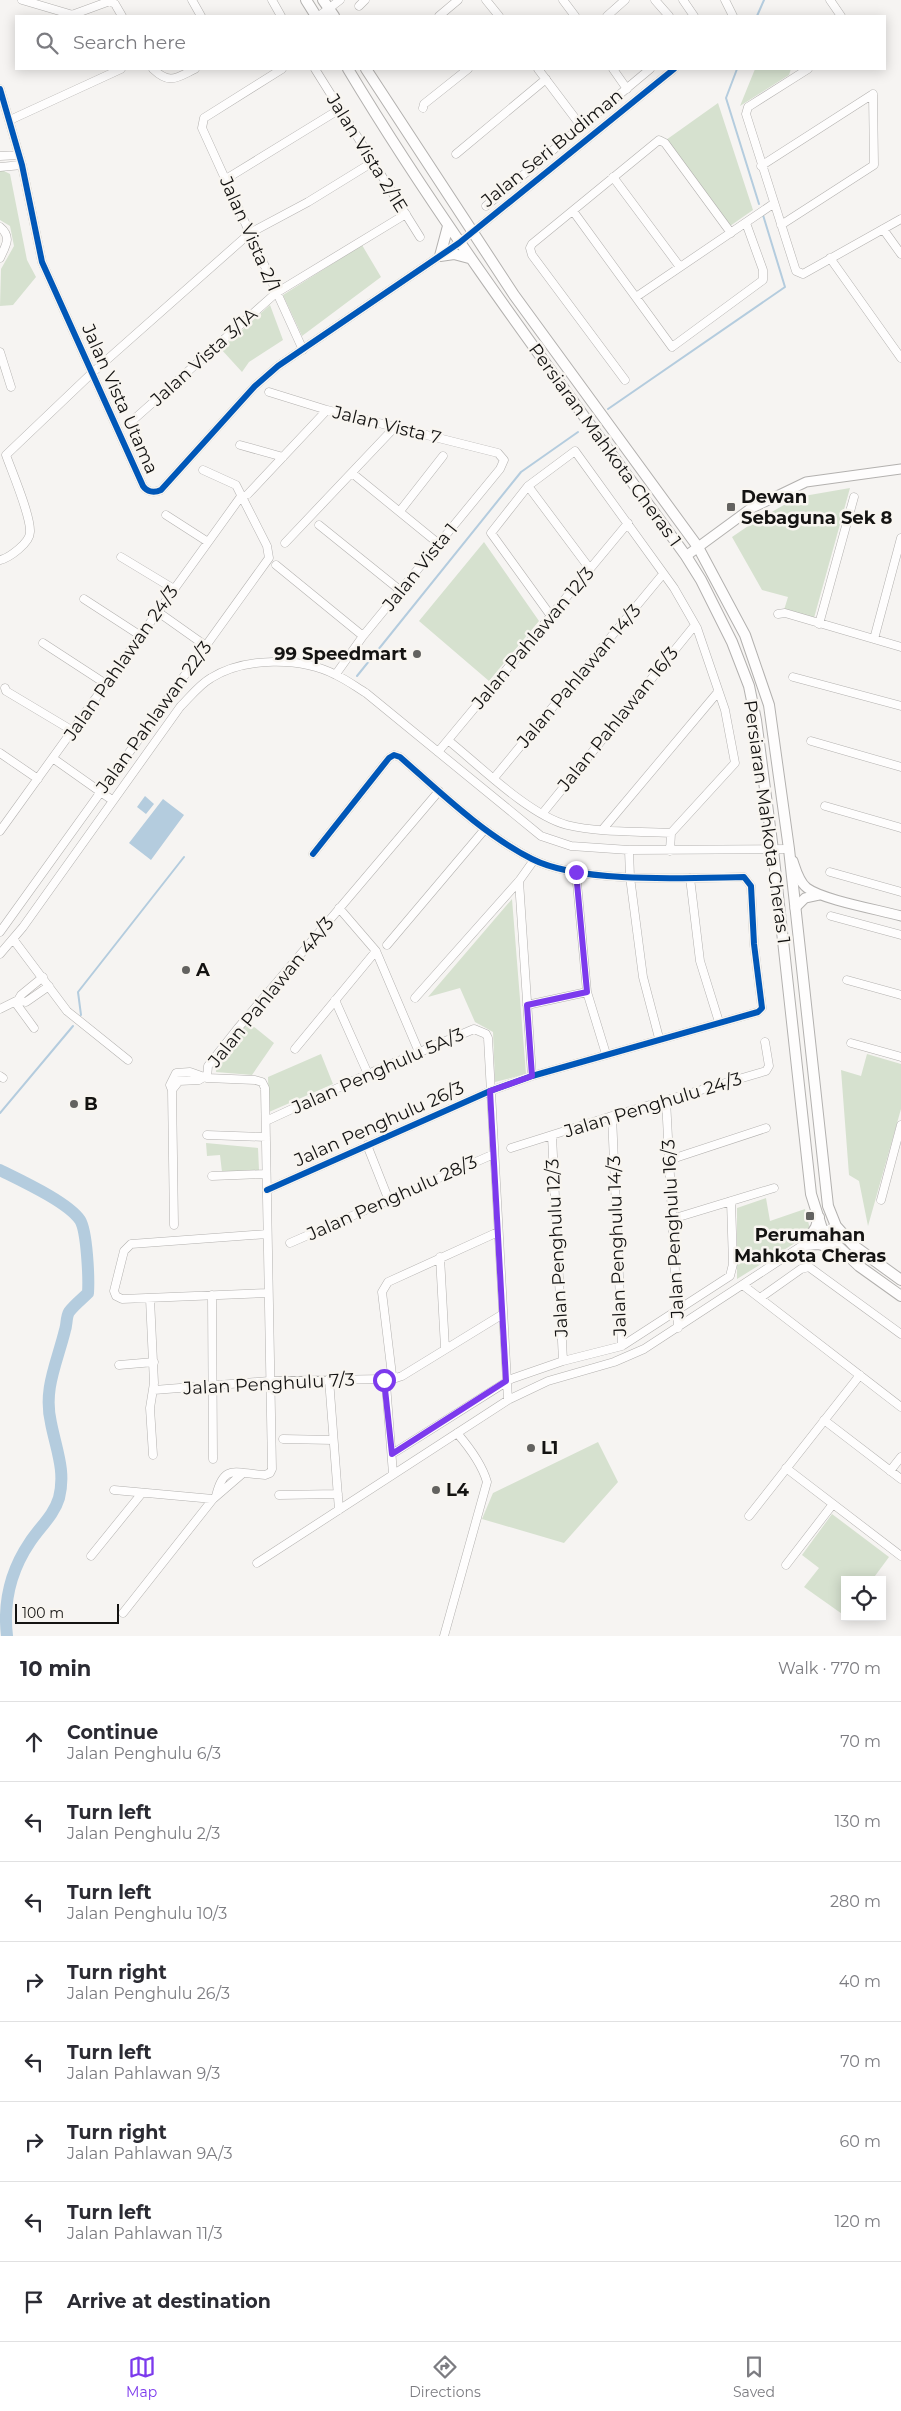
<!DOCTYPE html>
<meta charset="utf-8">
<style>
body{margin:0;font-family:Montserrat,sans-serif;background:#f7f7f7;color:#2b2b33}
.controls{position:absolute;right:15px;bottom:15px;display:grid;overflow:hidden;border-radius:0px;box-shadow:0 2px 12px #0003}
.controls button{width:45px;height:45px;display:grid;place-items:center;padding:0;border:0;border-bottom:1px solid #e1e1e2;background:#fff;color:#2b2b33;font:25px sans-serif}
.scale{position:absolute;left:15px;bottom:12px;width:104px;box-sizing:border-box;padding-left:5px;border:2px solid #141312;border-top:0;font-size:14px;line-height:18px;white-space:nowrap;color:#141312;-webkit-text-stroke:4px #f8f5f0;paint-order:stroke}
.stop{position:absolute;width:15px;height:15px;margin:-11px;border:4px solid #7c3aed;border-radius:50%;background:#fff}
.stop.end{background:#7c3aed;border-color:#fff;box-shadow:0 1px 5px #0008}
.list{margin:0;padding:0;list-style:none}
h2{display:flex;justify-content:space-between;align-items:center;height:65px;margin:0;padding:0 20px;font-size:21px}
h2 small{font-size:16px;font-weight:400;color:#7c7c81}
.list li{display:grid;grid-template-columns:32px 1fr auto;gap:15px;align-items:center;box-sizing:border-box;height:80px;padding:0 20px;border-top:1px solid #e1e1e2}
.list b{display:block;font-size:19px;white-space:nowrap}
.list p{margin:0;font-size:16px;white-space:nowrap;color:#7c7c81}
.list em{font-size:16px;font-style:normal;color:#7c7c81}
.icon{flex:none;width:28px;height:28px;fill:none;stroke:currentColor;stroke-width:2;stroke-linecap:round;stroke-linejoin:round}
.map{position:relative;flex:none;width:901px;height:1636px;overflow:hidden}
.search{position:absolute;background:#fff;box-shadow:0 2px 12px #0003;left:15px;right:15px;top:15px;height:55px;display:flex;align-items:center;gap:12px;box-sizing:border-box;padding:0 18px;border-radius:0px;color:#7c7c81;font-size:19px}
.sheet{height:705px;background:#fff}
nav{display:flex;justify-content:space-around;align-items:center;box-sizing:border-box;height:70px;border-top:1px solid #e1e1e2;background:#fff;font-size:14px;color:#7c7c81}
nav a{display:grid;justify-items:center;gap:2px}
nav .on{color:#7c3aed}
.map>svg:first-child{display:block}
</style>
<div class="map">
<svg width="901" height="1636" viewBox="0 0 901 1636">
<rect width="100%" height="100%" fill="#f6f4f2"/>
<path fill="#d6e1cf" d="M 755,69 L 791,69 L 789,75 L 740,106 Z
M 718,103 L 753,210 L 730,226 L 666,140 Z
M 2,170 L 10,174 L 27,260 L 36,277 L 13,305 L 0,306 L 1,269 L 14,246 L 10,226 L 0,220 L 0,171 Z
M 362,245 L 381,277 L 302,336 L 283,295 Z
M 270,305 L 283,340 L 249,362 L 242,372 L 221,349 Z
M 850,488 L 814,618 L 784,610 L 788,597 L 762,590 L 732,537 L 754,522 L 798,497 Z
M 484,542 L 539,621 L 489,681 L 419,621 Z
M 512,899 L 526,1074 L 495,1082 L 493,1032 L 475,1022 L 460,988 L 428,997 Z
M 248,1022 L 274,1043 L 252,1075 L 216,1072 L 217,1063 Z
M 321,1054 L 333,1084 L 269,1112 L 268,1077 Z
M 867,1054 L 901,1064 L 901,1109 L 868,1226 L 859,1181 L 849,1175 L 841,1070 L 861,1076 Z
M 206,1143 L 258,1148 L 259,1170 L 222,1172 L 220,1155 L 207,1156 Z
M 766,1198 L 770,1221 L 805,1209 L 811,1233 L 737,1279 L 737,1208 Z
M 598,1442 L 618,1482 L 564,1543 L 482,1519 L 493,1493 Z
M 832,1514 L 889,1557 L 872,1580 L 845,1580 L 845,1616 L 804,1587 L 819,1568 L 802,1555 Z"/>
<path fill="#b4ccde" d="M 145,796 L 154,804 L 146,814 L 137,807 Z
M 163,799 L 184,815 L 151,860 L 129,843 Z"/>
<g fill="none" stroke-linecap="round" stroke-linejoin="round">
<path stroke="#b4ccde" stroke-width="2" d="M 757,16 L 764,0
M 737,69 L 726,98 L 759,204
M 608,409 L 785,287 L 763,215
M 357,676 L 521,472 L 578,432
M 81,1015 L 78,992 L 184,857
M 0,1113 L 73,1026"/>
<path stroke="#b4ccde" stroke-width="12" d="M 0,1170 C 20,1180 68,1202 80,1220 C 87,1231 89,1278 88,1293 C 82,1299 74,1305 69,1312 C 66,1317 67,1325 65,1330 C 57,1363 43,1389 51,1423 C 56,1449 66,1471 59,1498 C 54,1515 40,1527 30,1542 C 11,1570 3,1602 7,1636"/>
<defs>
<path id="minor" d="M 22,0 L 73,15
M 192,0 L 201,16
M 272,0 L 281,16
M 486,0 L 499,16
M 563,0 L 575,16
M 655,0 L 669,16
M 683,0 L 694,16
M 725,0 L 733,16
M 830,0 L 841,16
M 359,6 L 365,0
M 69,16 L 110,1 L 115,4 L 122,16
M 319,16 L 340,0
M 439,16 L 458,0
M 607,16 L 625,0
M 153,69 C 170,85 176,78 195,69
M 282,69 L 204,118 L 202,128 L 303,350
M 315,69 L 420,237
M 538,69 L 581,126
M 613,69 L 627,89
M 808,69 L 748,107 L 746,114 L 796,271 L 803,274 L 901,219
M 0,89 L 22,165 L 42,262 L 143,486 C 147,492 154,493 161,490 L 255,386 L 278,366 L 459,243 L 674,69
M 423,108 L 424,104 L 468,69
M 10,120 L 121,69
M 456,154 L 546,79
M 0,156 L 19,155
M 761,166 L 873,94
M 0,167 L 22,165
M 613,177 L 680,267
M 226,179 L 340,109
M 486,206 L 650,69
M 573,211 L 672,347 L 763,280 L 763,270 L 746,223
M 781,225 L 874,165 L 873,94
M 0,227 C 12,237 6,245 0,258
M 883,229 L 901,254
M 830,258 L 901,358
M 636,297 L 773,204
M 0,352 L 11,387
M 625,380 L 532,255 L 530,248 L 532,244 L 659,140 L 665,143 L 731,233
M 269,392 L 327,410 L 498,453 L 504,460 L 500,469 L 363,636 L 336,674
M 132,421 L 276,293 L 406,214
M 240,445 L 283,457
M 352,473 L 439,544
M 528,486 L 590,569
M 248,494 L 327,410
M 400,511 L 443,456
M 166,515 L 208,542
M 319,525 L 401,591
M 285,543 L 394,428
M 121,557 L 174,589
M 0,560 C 9,558 30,543 30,532 C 31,516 12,472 6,455 L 92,373 L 250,233 L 308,202 L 373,162
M 276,565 L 363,636
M 84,599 L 141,636
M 158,612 L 206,646
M 778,614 L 785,613 L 901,647
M 551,616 L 491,533 L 528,486 L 575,451 L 674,588 L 697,628 L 725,710 L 735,763 L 671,833
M 819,624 L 854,497
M 874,639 L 901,538
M 43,643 L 106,684
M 793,677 L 901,706
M 5,688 L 6,691 L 73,731
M 449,741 C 480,766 529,815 567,825 C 600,833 637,831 671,833
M 811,741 L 901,767
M 438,752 L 628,523
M 0,753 L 38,779
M 54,759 L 112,800
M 494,778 L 663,574
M 825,806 L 901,828
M 542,814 L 695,625
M 603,829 L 718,692
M 0,831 L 242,495
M 629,850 L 630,877 L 643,977 L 659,1038
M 670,851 L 671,833
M 576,872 L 587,992 L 606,1054
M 830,872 L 901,892
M 690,878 L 700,961 L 719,1022
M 519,881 L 532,1076
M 339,908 L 376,951 L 419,1052
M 831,916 L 901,935
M 0,932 L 269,558 L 267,546 L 236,485 L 203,470
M 13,939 L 67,1011 L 128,1060
M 387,945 L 485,829
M 0,954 L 23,927 L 180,707 C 190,697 199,685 211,678 C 245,657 301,657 336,675 C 347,680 356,687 366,693 L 541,836 L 571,846 L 629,850 L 789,849
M 847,980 L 901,995
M 415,998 L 519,881 L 534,860
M 18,1000 L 26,1002 L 49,986
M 335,1000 L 368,1074
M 15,1002 L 34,1028
M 527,1005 L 587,992
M 0,1009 L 18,1000 L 21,995 L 43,977
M 851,1043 L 901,1057
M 295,1049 L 376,951
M 0,1076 L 3,1078
M 207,1078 L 208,1066 L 238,1028 L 439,791
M 172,1090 L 179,1081 L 199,1080 L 204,1077
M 666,1100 L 678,1328
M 612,1116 L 622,1346
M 266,1121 L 368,1074 L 474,1029 L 486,1034 L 488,1038 L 508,1400
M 207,1135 L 266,1137
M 552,1136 L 563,1361
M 367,1145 L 388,1198
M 511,1148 L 612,1116 L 766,1071 L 769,1066 L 765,1042
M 669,1160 L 766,1128
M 212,1176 L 266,1174
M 267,1190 L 490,1091 L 532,1076 L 758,1012 L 762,1008 L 754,944 L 751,886 L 744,877 C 688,878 581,884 532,859 C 483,834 441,793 400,757 L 394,755 L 389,758 L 313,854
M 881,1200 L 901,1125
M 672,1219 L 774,1188
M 174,1225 L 172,1090 L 170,1085 L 176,1073 L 190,1072 L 207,1078 L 255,1080 L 262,1082 L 265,1088 L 272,1469 L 270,1473 L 265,1475 C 236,1474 224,1462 216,1496
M 498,1232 L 388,1282 L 382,1292 L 392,1375 L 396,1378 L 402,1376 L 503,1314
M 267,1234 L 131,1244 L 124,1251 L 114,1291 L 116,1296 L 122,1299 L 268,1293
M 290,1243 L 494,1154
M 440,1257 L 445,1348
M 744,1286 L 901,1407
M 212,1295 L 213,1459
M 760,1298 L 801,1269 L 809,1267 L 901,1334
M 150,1299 L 154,1383 L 150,1408 L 153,1455
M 119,1365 L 154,1362
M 329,1379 L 339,1510
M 154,1390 L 269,1381 L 384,1379 L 386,1384 L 393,1474
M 824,1420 L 901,1479
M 283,1439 L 333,1440
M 392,1454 L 511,1379 L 563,1361 L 622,1346 L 730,1276 L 733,1264 L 731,1201
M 786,1468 L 901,1556
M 890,1471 L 901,1457
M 114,1490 L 213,1499
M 279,1495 L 338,1494
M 749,1516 L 860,1375
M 91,1556 L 142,1493
M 257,1563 L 508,1400 L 548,1381 L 614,1362 L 644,1349 L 823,1232 L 836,1226
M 786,1565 L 833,1504
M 123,1613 L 213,1499 L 242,1474
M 444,1636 L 487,1482 C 482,1464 469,1447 457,1433"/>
<path id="tertiary" d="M 686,556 L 750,509 L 806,482 L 901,469
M 793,861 C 796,870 799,882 807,888 C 823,900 880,910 901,916
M 795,908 L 805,898 L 819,895"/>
<path id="secondary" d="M 306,0 L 316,16
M 323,0 L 334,16
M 348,69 C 450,239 570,396 686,556 L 701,580 L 732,642 L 749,686 L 756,720 L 773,850 L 811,1194 L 823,1232 L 859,1266 L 901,1296
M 366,69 L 514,295 L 698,547 L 745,635 L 769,705 L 789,849 L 828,1206 L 836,1226 L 853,1245 L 901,1280
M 440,256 L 448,226
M 440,256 L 454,254 L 469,258
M 805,1245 L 818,1244 L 838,1249
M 805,1245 L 816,1227 L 819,1217"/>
</defs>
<use href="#minor" stroke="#b3b1af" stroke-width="9"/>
<use href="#tertiary" stroke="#b3b1af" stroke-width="11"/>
<use href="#secondary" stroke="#b3b1af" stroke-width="12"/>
<use href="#minor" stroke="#fefdfd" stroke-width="8"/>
<use href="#tertiary" stroke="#fefdfd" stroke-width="9"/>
<use href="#secondary" stroke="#fefdfd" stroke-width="10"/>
<defs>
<path id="cycleway" d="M 0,89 L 22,165 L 42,262 L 143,486 C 147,492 154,493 161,490 L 255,386 L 278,366 L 459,243 L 674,69
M 267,1190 L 490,1091 L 532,1076 L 758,1012 L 762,1008 L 754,944 L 751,886 L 744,877 C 688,878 581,884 532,859 C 483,834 441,793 400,757 L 394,755 L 389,758 L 313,854"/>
</defs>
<use href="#cycleway" stroke="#f8f5f0" stroke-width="9"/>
<use href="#cycleway" stroke="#0057b8" stroke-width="6"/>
</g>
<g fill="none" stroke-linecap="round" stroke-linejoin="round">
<path stroke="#7c3aed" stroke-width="6" d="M 384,1380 L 392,1454 L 506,1381 L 490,1091 L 532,1076 L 527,1005 L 587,992 L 576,872"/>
</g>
<g fill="#636260" stroke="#f8f5f0" stroke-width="2">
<rect x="726" y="502" width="10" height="10" rx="2.5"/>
<circle cx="417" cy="654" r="5"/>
<circle cx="186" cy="970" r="5"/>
<circle cx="74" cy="1104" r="5"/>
<rect x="805" y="1211" width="10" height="10" rx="2.5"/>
<circle cx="531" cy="1448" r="5"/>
<circle cx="436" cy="1490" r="5"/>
</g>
<g text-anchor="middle" stroke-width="5" stroke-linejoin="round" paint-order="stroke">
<g font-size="18" fill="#141312" stroke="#f8f5f0">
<text transform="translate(552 148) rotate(-39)" y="6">Jalan Seri Budiman</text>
<text transform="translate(367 153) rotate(58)" y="6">Jalan Vista 2/1E</text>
<text transform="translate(250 234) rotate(66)" y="6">Jalan Vista 2/1</text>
<text transform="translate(204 357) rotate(-42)" y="6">Jalan Vista 3/1A</text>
<text transform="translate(120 399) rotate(66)" y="6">Jalan Vista Utama</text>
<text transform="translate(387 425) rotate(14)" y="6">Jalan Vista 7</text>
<text transform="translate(605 445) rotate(54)" y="6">Persiaran Mahkota Cheras 1</text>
<text transform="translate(420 567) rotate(-51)" y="6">Jalan Vista 1</text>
<text transform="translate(533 638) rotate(-50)" y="6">Jalan Pahlawan 12/3</text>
<text transform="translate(121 663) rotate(-55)" y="6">Jalan Pahlawan 24/3</text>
<text transform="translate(579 676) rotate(-50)" y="6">Jalan Pahlawan 14/3</text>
<text transform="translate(154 717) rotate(-54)" y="6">Jalan Pahlawan 22/3</text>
<text transform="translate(618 719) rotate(-51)" y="6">Jalan Pahlawan 16/3</text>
<text transform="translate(767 822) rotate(82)" y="6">Persiaran Mahkota Cheras 1</text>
<text transform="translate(271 992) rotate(-51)" y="6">Jalan Pahlawan 4A/3</text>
<text transform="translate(378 1071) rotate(-24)" y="6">Jalan Penghulu 5A/3</text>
<text transform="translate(653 1105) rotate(-17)" y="6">Jalan Penghulu 24/3</text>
<text transform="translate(379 1124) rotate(-24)" y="6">Jalan Penghulu 26/3</text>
<text transform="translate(392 1198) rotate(-24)" y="6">Jalan Penghulu 28/3</text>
<text transform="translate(673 1229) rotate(-93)" y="6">Jalan Penghulu 16/3</text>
<text transform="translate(617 1246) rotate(-92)" y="6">Jalan Penghulu 14/3</text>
<text transform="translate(557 1248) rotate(-93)" y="6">Jalan Penghulu 12/3</text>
<text transform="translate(269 1384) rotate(-3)" y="6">Jalan Penghulu 7/3</text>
</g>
<g font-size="18" font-weight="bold" fill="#141312" stroke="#f8f5f0" text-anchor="start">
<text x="741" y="503">Dewan<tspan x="741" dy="21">Sebaguna Sek 8</tspan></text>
<text x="407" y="660" text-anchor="end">99 Speedmart</text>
<text x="196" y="976">A</text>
<text x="84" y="1110">B</text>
<text x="810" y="1241" text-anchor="middle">Perumahan<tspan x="810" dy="21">Mahkota Cheras</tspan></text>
<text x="541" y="1454">L1</text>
<text x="446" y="1496">L4</text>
</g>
</g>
</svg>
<div class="controls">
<button><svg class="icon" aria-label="locate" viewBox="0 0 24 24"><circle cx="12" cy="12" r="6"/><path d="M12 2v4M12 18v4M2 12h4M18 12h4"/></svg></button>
</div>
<div class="scale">100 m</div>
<div class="stop" style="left:384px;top:1380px"></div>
<div class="stop end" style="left:576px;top:872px"></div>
<div class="search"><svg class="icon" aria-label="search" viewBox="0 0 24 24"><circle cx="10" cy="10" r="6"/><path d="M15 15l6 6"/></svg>Search here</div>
</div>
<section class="sheet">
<h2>10 min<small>Walk · 770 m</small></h2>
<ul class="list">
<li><svg class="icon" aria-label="ahead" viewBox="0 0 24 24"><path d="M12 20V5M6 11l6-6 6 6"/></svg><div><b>Continue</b><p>Jalan Penghulu 6/3</p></div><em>70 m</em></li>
<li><svg class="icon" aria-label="left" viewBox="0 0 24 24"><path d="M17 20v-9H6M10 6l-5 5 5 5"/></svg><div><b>Turn left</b><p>Jalan Penghulu 2/3</p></div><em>130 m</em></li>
<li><svg class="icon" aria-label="left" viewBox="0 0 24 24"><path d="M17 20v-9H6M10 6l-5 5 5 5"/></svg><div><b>Turn left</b><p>Jalan Penghulu 10/3</p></div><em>280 m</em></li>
<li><svg class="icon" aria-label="right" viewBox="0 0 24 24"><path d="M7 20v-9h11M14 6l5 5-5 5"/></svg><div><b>Turn right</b><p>Jalan Penghulu 26/3</p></div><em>40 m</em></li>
<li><svg class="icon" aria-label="left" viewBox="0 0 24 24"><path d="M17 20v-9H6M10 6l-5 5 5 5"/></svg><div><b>Turn left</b><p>Jalan Pahlawan 9/3</p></div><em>70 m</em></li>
<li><svg class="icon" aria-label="right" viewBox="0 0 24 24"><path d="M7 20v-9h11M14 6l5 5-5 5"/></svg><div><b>Turn right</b><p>Jalan Pahlawan 9A/3</p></div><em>60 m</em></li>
<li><svg class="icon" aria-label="left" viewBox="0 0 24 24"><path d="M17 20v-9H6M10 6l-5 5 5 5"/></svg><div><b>Turn left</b><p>Jalan Pahlawan 11/3</p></div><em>120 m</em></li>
<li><svg class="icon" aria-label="arrive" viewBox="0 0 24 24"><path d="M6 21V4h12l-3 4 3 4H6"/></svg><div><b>Arrive at destination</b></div></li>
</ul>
</section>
<nav>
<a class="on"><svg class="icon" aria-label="map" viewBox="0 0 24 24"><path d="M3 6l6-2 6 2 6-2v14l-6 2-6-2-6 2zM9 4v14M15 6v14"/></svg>Map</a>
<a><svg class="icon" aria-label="directions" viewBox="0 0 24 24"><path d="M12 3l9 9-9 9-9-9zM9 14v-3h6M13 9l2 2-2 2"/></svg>Directions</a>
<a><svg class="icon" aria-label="saved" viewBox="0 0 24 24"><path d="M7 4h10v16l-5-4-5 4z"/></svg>Saved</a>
</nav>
